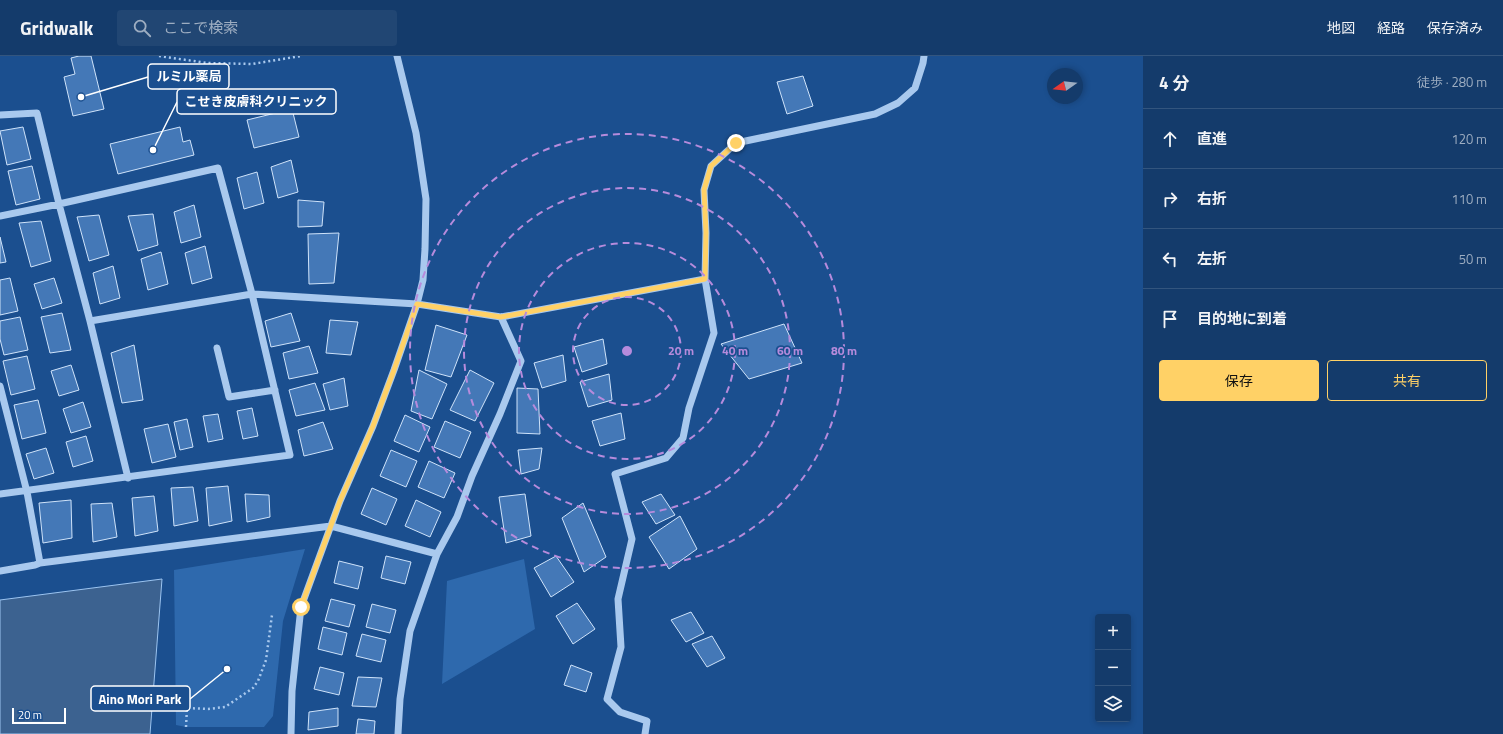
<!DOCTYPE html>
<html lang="ja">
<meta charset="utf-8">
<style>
body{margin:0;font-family:"Titillium Web","Noto Sans JP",sans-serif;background:#214673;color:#f1f3f6}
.controls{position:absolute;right:12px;bottom:12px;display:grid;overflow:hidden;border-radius:4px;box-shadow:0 2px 6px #0003}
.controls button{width:36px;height:36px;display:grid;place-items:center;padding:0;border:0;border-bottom:1px solid #33557e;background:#143b6b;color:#f1f3f6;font:20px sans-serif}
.compass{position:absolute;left:1047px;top:12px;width:36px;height:36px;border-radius:50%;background:#143b6b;box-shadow:0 2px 6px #0003;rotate:256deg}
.scale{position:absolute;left:12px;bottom:10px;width:54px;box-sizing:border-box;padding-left:4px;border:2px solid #fff;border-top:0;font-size:11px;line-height:14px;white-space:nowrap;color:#fff;-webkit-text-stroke:3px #1b4f8f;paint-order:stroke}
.stop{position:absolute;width:12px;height:12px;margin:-9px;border:3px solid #ffd166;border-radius:50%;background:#fff}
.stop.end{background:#ffd166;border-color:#fff;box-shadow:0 1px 4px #0008}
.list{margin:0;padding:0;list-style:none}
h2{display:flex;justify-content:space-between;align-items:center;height:52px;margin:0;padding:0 16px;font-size:17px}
h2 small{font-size:13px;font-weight:400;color:#9dadc1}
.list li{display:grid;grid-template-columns:26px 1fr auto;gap:12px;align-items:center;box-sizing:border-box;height:60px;padding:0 16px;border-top:1px solid #33557e}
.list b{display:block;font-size:15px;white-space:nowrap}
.list em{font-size:13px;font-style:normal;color:#9dadc1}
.actions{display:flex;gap:8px;padding:12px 16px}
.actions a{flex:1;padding:9px 0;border:1px solid #ffd166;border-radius:4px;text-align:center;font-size:14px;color:#ffd166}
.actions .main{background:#ffd166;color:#111}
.icon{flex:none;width:22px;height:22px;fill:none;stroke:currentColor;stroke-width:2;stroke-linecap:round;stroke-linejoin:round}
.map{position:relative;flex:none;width:1143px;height:678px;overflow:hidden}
header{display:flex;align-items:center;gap:24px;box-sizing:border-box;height:56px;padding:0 20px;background:#143b6b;border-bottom:1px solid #33557e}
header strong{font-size:19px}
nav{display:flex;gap:22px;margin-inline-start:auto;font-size:14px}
.search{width:280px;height:36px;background:#214673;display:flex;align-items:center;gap:10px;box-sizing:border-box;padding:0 14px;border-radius:4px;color:#9dadc1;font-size:15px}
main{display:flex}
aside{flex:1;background:#143b6b}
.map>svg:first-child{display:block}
</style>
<header>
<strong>Gridwalk</strong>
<div class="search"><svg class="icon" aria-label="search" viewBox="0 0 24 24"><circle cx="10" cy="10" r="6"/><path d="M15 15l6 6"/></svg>ここで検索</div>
<nav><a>地図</a><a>経路</a><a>保存済み</a></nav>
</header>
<main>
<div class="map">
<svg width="1143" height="678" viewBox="0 0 1143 678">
<rect width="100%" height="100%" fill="#1b4f8f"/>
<path fill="#2e69ad" d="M 305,493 L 283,565 L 273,660 L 264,671 L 186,671 L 176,669 L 174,514 Z
M 524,503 L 535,573 L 442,628 L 447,525 Z"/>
<path fill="#3c6290" stroke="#9cc4f0" d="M 162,523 L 150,678 L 0,678 L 0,544 Z"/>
<path fill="#4478b7" stroke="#cfe3fa" d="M 79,0 L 91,0 L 104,53 L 73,60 L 64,21 L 75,18 L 71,2 Z
M 803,20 L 813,50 L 787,58 L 777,26 Z
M 292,53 L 299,81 L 254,92 L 247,64 Z
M 23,71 L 31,103 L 7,109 L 0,75 Z
M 180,71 L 183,86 L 190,84 L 194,99 L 118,118 L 110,88 Z
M 291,104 L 298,136 L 278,142 L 271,111 Z
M 32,110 L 40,143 L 16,149 L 8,115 Z
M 257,116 L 264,147 L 244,153 L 237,122 Z
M 298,144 L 324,146 L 322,170 L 298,171 Z
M 194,149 L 201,181 L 181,187 L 174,156 Z
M 153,158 L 158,189 L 138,195 L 128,160 Z
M 99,159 L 109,199 L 89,205 L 77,161 Z
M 41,165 L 51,205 L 31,211 L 19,167 Z
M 339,177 L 334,227 L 309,228 L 308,178 Z
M 0,181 L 6,206 L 0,207 Z
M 205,190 L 212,222 L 192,228 L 185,197 Z
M 161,196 L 168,228 L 148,234 L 141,203 Z
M 113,210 L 120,242 L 100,248 L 93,217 Z
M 10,222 L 18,255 L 0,259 L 0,224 Z
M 54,222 L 62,247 L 42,253 L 34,228 Z
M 62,257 L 71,294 L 50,297 L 41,261 Z
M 291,257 L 300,285 L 271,291 L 265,265 Z
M 20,261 L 28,294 L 4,299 L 0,283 L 0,265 Z
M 330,264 L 358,266 L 351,299 L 326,297 Z
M 784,268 L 802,307 L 749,323 L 721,288 Z
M 436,269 L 467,279 L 451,321 L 425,314 Z
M 603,283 L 607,308 L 582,316 L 574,291 Z
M 134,289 L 143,344 L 122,347 L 111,297 Z
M 309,290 L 318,317 L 289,323 L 283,297 Z
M 563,299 L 566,325 L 542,332 L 534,307 Z
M 27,300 L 35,333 L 11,339 L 3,305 Z
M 71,309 L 79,334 L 59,340 L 51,315 Z
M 419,314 L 447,328 L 432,363 L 411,355 Z
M 470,314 L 494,327 L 475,365 L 450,354 Z
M 609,318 L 612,344 L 588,351 L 580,326 Z
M 344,322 L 348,350 L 330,354 L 323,328 Z
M 315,327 L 325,354 L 296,360 L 289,334 Z
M 517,332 L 538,333 L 540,378 L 517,377 Z
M 38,344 L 46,377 L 22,383 L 14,349 Z
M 83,346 L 91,371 L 71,377 L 63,353 Z
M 252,352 L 258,380 L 243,383 L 237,355 Z
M 621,357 L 625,383 L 600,390 L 592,365 Z
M 218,358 L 223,383 L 208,386 L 203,360 Z
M 405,359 L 430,371 L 419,396 L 394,385 Z
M 187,363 L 193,391 L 180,394 L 174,366 Z
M 445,365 L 471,376 L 460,402 L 434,391 Z
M 323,366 L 333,393 L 304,400 L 298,374 Z
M 168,368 L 176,401 L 152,407 L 144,373 Z
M 86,380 L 93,405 L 73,411 L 66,386 Z
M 46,392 L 54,417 L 34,423 L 26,398 Z
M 542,392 L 539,413 L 521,418 L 518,394 Z
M 391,394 L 417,405 L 406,431 L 380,420 Z
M 429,405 L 455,417 L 444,442 L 418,431 Z
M 228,430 L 232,465 L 209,470 L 206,432 Z
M 193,431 L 198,465 L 174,470 L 171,432 Z
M 372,432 L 397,443 L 386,469 L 361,458 Z
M 245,438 L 269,439 L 270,461 L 247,466 Z
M 525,438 L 531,480 L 506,487 L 499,441 Z
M 661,438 L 675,459 L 656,468 L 642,446 Z
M 154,440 L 158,475 L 135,480 L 132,442 Z
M 71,444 L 72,482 L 43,487 L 39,447 Z
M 416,444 L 441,456 L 430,481 L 405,470 Z
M 112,447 L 117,481 L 93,486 L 91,448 Z
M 583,447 L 606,501 L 584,516 L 562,462 Z
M 680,460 L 697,493 L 669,513 L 649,481 Z
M 386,500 L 411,506 L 405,528 L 381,522 Z
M 556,500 L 574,526 L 551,541 L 534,512 Z
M 339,505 L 363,511 L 358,533 L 334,527 Z
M 331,543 L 355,549 L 349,571 L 325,565 Z
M 577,547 L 595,573 L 573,588 L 556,560 Z
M 372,548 L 396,554 L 390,577 L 366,571 Z
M 691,556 L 704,577 L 686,586 L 671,564 Z
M 323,571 L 347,577 L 342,599 L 318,593 Z
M 362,578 L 386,584 L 381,606 L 356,600 Z
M 712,580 L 725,602 L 707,611 L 692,588 Z
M 571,609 L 592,617 L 586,636 L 564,629 Z
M 320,611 L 344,617 L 339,639 L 314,633 Z
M 358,621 L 382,622 L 376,651 L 352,650 Z
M 338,652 L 338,670 L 308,674 L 309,656 Z
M 358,663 L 375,665 L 374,678 L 356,678 Z"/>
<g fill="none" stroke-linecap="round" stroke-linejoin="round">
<path stroke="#a9c9ee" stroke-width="2.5" stroke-dasharray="2 3" stroke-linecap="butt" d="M 159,0 L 207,7 L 252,8 L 301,0
M 186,671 L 187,652 L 208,653 L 225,651 L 253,632 L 258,625 L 266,604 L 272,559"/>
<path stroke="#a9c9ee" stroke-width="7" d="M 0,59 L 37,57 L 59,148 L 90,265 L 128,422
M 0,160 L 59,148 L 218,112 L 252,238 L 290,399 L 0,438
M 90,265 L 252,238 L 417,248 L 501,261 L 705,223
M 217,292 L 229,341 L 275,334
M 0,330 L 27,436 L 40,507
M 0,515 L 35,509 L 40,507 L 331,470 L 437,498
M 291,678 L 292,635 L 301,551 L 340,445 L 373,370 L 394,314 L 417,248 L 423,224 L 425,193 L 426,143 L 416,77 L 397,0
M 398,678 L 400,643 L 410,575 L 437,498 L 457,461 L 472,420 L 500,358 L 521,305 L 501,261
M 645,678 L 647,665 L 620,656 L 607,643 L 621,591 L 618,543 L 632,483 L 615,418 L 666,402 L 683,382 L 689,352 L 714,277 L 705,223 L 706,177 L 704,134 L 711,110 L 736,87 L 875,58 L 898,47 L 915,32 L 923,7 L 924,0"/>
</g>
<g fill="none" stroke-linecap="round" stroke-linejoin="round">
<path stroke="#ffd166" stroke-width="5" d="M 301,551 L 340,445 L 373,370 L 394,314 L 417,248 L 501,261 L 705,223 L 706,176 L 704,134 L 711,110 L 736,87"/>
</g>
<g fill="none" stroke="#b68bdc" stroke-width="2" stroke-dasharray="7 5">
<circle cx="627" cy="295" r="54"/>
<circle cx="627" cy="295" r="108"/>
<circle cx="627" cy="295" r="163"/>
<circle cx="627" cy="295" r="217"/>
</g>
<circle cx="627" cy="295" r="6" fill="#b68bdc" stroke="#1b4f8f" stroke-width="2"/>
<g font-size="12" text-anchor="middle" font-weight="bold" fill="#b68bdc" stroke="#1b4f8f" stroke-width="3.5" stroke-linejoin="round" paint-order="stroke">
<text x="681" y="299">20 m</text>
<text x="735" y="299">40 m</text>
<text x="790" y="299">60 m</text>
<text x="844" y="299">80 m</text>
</g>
<path fill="none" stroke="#fff" stroke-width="1.5" d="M81 41L148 21M153 94L177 46M227 613L190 643"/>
<g fill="#fff" stroke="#1b4f8f" stroke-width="1.5">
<circle cx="81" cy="41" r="4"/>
<circle cx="153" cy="94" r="4"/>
<circle cx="227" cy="613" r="4"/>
</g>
<g fill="#1b4f8f" stroke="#fff" stroke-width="1.5">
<rect x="148" y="8" width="81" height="25" rx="4"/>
<rect x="177" y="33" width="159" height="25" rx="4"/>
<rect x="91" y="630" width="99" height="25" rx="4"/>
</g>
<g font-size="13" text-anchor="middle" font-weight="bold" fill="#fff">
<text x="189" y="25">ルミル薬局</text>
<text x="256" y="50">こせき皮膚科クリニック</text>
<text x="140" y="648">Aino Mori Park</text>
</g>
</svg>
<div class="controls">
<button>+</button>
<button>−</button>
<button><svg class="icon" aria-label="layers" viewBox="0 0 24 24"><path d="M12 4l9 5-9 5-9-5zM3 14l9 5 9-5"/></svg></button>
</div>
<svg class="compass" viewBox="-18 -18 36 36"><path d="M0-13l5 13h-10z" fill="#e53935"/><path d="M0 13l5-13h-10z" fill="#9dadc1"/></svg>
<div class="scale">20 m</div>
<div class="stop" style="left:301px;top:551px"></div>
<div class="stop end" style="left:736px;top:87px"></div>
</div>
<aside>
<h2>4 分<small>徒歩 · 280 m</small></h2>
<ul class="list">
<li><svg class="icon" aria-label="ahead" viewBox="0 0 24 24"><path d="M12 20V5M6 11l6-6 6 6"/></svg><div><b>直進</b></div><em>120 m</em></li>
<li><svg class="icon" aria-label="right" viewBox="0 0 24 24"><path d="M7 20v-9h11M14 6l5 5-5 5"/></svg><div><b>右折</b></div><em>110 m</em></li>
<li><svg class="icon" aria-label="left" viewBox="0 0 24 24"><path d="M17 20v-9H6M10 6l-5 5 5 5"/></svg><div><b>左折</b></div><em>50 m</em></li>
<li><svg class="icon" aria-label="arrive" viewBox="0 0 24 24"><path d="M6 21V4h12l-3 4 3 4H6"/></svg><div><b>目的地に到着</b></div></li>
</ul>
<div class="actions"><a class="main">保存</a><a>共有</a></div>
</aside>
</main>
